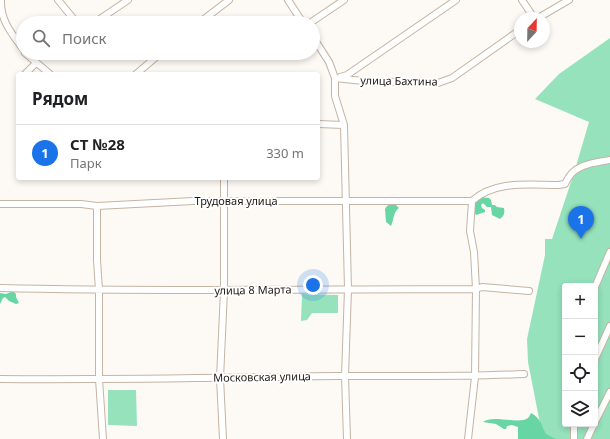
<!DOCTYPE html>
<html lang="ru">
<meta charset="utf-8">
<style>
body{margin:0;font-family:"Noto Sans",sans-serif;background:#f6f6f6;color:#202124}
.controls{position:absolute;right:12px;bottom:12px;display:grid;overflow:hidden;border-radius:4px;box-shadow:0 2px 6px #0003}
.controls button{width:36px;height:36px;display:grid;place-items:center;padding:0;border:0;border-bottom:1px solid #e0e0e0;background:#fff;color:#202124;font:20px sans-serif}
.compass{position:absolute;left:514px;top:12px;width:36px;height:36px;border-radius:50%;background:#fff;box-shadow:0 2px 6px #0003;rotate:22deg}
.you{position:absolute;left:313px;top:285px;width:14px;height:14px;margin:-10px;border:3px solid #fff;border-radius:50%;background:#1a73e8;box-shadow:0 0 0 6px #1a73e833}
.badge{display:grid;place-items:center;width:26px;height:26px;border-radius:50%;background:#1a73e8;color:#fff;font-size:13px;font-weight:700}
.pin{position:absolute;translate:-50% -33px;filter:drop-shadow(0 1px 2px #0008)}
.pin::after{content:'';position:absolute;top:21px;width:14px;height:12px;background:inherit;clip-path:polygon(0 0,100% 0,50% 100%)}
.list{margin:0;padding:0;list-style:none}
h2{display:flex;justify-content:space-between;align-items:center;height:52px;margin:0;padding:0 16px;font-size:17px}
h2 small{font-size:13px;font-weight:400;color:#757577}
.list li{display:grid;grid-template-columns:26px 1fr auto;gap:12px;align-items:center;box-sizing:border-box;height:56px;padding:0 16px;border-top:1px solid #e0e0e0}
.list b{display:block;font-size:15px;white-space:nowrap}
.list p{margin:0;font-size:13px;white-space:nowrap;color:#757577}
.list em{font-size:13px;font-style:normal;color:#757577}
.icon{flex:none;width:22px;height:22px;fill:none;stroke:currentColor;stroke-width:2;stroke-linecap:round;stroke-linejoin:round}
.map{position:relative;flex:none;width:610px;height:439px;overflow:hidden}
.search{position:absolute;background:#fff;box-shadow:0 2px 6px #0003;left:16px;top:16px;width:304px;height:44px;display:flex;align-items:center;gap:10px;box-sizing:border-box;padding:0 14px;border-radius:22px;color:#757577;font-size:15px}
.panel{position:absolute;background:#fff;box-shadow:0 2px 6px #0003;left:16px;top:72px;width:304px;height:108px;border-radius:4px}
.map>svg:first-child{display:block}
</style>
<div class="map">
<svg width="610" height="439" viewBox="0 0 610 439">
<rect width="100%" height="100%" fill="#fdfaf6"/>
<path fill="#95e2bd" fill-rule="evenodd" d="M 610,38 L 610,439 L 543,439 L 528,362 L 527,339 L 545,255 L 545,239 L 552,239 L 574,173 L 589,122 L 535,99 L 559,74 ZM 565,286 L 595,286 L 595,424 L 565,424 Z
M 302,294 L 338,295 L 338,313 L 312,313 L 307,320 L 301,321 Z
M 108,390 L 136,390 L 137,426 L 108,425 Z"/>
<path fill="#68d5a4" d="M 480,197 L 489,198 L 491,200 L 492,205 L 495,205 L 497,207 L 504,208 C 505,213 504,216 500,219 L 492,215 L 491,207 L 487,207 L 483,203 L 481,205 L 482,208 L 485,210 L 485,212 L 476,215 L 475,213 L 475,203 L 476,199 Z
M 391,204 L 396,205 L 399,208 C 393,212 394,220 391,226 L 386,222 L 385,209 L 387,206 Z
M 11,292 L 14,292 L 16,294 L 16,297 L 19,303 L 16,304 L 9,301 L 5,297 L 3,298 L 0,304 L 0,293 L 6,294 Z
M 531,413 C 541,418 541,425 546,434 L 556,439 L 518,439 L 518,427 L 512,425 L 507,426 L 506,429 L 504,429 L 496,424 L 483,422 C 493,414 518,425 528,418 C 529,417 530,415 531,413 Z"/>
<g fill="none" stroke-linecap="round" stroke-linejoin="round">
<defs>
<path id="minor" d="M 1,0 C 0,20 12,34 23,49
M 58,0 L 77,23
M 288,0 L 303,23
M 522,0 L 534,18
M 538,18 L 569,0
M 94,23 L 128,0
M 199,23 L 229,0
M 310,23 L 344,0
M 313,37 L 329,62 L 335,78 L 335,96 L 344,125 L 348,289 L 345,376 L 347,439
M 25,53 L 50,74
M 25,74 L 36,63
M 136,74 L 161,53
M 340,77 L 347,75 L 456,0
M 335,78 L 363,81 L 438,83 L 452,78 L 520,30
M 318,124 L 344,125
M 0,204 L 81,204 L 97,206 L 193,201 L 472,201
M 97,206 L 97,260 L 99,290 L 99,379 L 103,439
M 595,287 L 610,252
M 0,288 C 159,292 317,289 476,289 L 482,287 L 529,291
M 595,359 L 610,326
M 0,379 C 112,380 224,378 336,376 C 399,376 461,377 524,374
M 595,422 L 610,392
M 223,439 L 220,378 L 224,291 L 224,178
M 468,439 L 475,377 L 476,289 L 474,252 L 470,231 L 472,201 C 495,180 529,185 558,185 L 565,184 C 567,180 569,176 572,173 C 581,164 598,162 610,160
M 574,439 L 574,424
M 587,439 L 594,424"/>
</defs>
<use href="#minor" stroke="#c4b4a2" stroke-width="8"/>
<use href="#minor" stroke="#fff" stroke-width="6"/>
</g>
<g text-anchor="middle" stroke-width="4" stroke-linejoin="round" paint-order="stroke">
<g font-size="11" fill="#1e1811" stroke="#fff">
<text transform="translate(399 81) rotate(1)" y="4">улица Бахтина</text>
<text x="236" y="205">Трудовая улица</text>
<text transform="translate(253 290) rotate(-1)" y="4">улица 8 Марта</text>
<text transform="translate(262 377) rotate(-1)" y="4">Московская улица</text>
</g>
</g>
</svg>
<div class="controls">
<button>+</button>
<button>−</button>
<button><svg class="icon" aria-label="locate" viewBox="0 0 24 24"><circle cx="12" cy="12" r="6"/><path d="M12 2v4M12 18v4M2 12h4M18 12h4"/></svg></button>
<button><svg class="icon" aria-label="layers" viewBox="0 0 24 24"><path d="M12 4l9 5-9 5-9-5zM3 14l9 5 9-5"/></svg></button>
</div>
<svg class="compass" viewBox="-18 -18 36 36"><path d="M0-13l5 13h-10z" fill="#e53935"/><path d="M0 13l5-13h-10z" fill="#757577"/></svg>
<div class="you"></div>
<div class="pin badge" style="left:581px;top:239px">1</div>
<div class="search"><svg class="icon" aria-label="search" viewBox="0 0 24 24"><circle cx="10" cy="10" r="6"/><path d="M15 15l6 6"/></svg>Поиск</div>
<section class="panel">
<h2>Рядом<small></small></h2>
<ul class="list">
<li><span class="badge">1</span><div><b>СТ №28</b><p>Парк</p></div><em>330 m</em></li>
</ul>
</section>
</div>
